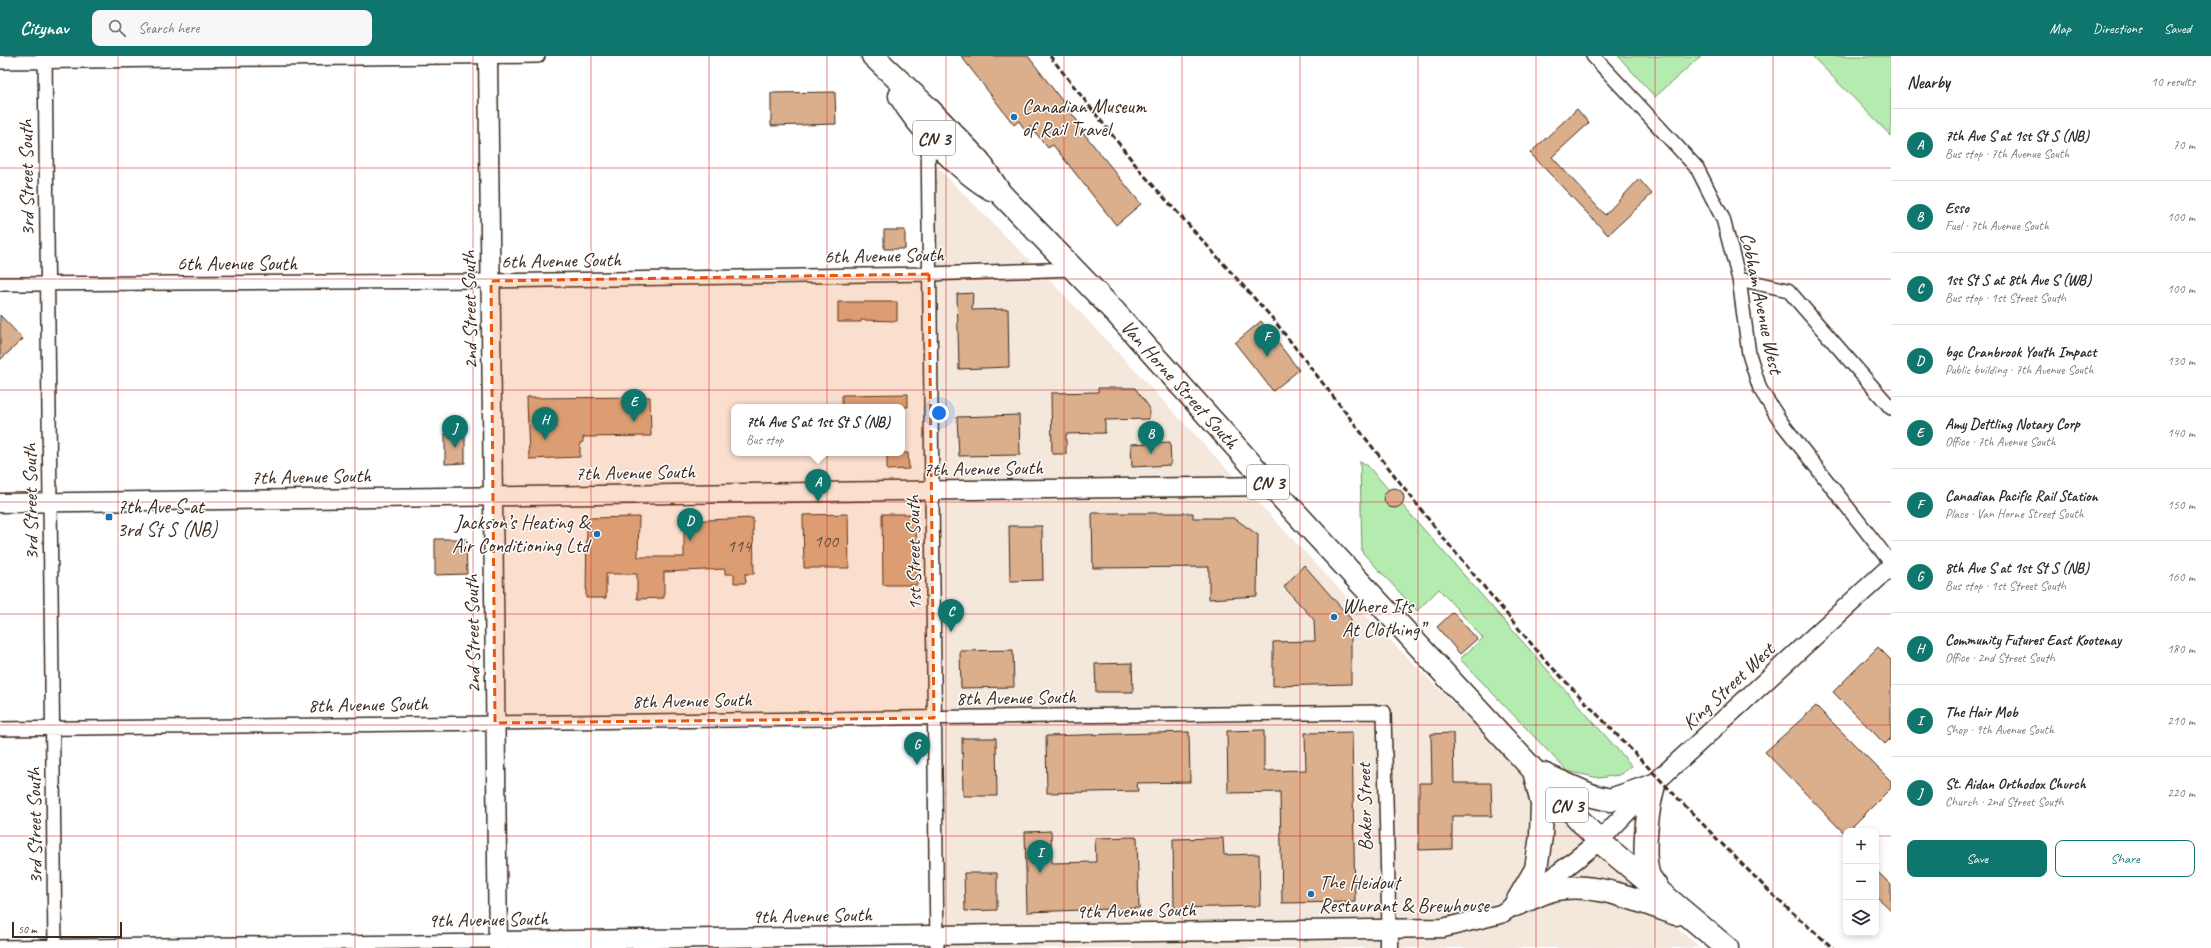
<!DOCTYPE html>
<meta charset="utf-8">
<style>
body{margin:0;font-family:Caveat,sans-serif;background:#f7f7f7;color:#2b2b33}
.controls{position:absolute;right:12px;bottom:12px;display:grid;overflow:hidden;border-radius:8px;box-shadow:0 2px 6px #0003}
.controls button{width:36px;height:36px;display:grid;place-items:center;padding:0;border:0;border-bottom:1px solid #e1e1e2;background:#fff;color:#2b2b33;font:20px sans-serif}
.scale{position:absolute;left:12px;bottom:10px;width:110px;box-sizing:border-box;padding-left:4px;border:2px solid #3b2a1e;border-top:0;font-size:11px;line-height:14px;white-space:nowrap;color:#3b2a1e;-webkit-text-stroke:3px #fff;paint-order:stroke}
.you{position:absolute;left:939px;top:357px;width:14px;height:14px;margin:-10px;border:3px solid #fff;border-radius:50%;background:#1a73e8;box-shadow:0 0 0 6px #1a73e833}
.badge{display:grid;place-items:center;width:26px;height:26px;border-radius:50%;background:#0f766e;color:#fff;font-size:13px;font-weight:700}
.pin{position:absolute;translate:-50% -33px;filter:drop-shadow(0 1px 2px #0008)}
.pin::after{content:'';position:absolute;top:21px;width:14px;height:12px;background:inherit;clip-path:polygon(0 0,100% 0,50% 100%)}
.popup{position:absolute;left:731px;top:348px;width:174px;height:52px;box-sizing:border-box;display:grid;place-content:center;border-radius:8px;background:#fff;filter:drop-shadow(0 1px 3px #0005);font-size:13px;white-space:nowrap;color:#7c7c81}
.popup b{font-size:15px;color:#2b2b33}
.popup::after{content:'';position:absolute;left:50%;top:100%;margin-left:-8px;border:8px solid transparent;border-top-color:#fff}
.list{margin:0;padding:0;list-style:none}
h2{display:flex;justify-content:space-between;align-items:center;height:52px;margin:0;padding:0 16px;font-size:17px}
h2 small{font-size:13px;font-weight:400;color:#7c7c81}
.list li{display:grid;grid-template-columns:26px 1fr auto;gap:12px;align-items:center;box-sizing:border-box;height:72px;padding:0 16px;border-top:1px solid #e1e1e2}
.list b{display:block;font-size:15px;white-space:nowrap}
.list p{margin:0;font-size:13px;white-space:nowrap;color:#7c7c81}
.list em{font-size:13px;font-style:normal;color:#7c7c81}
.actions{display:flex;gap:8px;padding:12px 16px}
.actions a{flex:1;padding:9px 0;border:1px solid #0f766e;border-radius:8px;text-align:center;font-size:14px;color:#0f766e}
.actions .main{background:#0f766e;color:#fff}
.icon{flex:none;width:22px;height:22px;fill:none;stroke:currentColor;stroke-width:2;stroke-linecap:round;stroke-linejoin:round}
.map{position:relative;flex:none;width:1891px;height:892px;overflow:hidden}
header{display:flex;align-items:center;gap:24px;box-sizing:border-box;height:56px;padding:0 20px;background:#0f766e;color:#fff}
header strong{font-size:19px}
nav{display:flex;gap:22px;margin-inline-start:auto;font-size:14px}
.search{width:280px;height:36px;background:#f7f7f7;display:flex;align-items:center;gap:10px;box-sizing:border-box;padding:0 14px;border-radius:8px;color:#7c7c81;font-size:15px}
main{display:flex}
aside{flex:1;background:#fff}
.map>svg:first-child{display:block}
</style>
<header>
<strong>Citynav</strong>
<div class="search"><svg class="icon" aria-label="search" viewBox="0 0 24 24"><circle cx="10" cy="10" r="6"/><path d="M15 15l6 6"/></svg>Search here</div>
<nav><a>Map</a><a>Directions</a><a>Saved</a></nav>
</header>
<main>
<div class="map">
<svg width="1891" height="892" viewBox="0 0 1891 892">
<rect width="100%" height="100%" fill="#fff"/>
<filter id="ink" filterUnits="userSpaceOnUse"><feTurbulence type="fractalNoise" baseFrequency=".025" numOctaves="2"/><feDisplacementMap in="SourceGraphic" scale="8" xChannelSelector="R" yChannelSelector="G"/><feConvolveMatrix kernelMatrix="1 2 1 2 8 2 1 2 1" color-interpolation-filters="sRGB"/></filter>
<g filter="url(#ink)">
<path fill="#f4e7dc" d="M 935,109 L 1067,242 L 1343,537 L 1680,875 L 1701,892 L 946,892 Z"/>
<path fill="#b4ecaf" stroke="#788b66" d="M 1618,0 L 1701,0 L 1655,41 Z
M 1812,0 L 1891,0 L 1891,80 Z
M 1360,405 L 1367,409 L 1632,710 L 1619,719 L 1599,722 L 1567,715 L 1460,603 L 1483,582 L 1439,533 L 1417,555 L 1362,496 Z"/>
<path fill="#dbae8c" stroke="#3b2a1e" d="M 961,0 L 1028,0 L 1079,67 L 1077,69 L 1141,148 L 1116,169 L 1053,89 L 1048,92 L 1030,70 L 1025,74 L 1019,65 L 1014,69 Z
M 835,36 L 836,68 L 771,70 L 771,37 Z
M 1577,53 L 1589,67 L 1552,101 L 1605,159 L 1639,123 L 1652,138 L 1608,179 L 1530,97 Z
M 884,174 L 905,174 L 905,193 L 884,193 Z
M 973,237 L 972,254 L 1008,253 L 1009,311 L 959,313 L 957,238 Z
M 838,246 L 897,246 L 897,265 L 861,264 L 861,266 L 838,266 Z
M 0,259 L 23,283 L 0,304 Z
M 1261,265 L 1299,314 L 1273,335 L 1235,287 Z
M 1098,332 L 1135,332 L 1149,351 L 1149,363 L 1105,364 L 1105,377 L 1066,378 L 1066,398 L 1052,398 L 1051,337 L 1098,336 Z
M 908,338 L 908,351 L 842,351 L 842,339 Z
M 650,341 L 651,380 L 583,381 L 583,386 L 580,387 L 580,401 L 529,403 L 527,342 Z
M 1019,359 L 1020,399 L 959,400 L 957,361 Z
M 445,377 L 465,377 L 465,407 L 445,408 Z
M 1170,386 L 1171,409 L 1132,411 L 1131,388 Z
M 887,397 L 908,397 L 909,413 L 887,414 Z
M1384 442a10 10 0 1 1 20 0a10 10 0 1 1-20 0Z
M 1092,457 L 1193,457 L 1193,462 L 1234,462 L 1258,479 L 1257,540 L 1209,543 L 1209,511 L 1093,512 Z
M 848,458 L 849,512 L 804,512 L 803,459 Z
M 882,458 L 916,458 L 917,529 L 883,529 Z
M 639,461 L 638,501 L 684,501 L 684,465 L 753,462 L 754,518 L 745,518 L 746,527 L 734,527 L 734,518 L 725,518 L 725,513 L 664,516 L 664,542 L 637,543 L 637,518 L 606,518 L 606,542 L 586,542 L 587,462 Z
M 1009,470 L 1042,470 L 1043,524 L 1010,525 Z
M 435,483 L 466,483 L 467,518 L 435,519 Z
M 1304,509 L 1351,563 L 1351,628 L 1273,630 L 1273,586 L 1315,585 L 1314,564 L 1284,531 Z
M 1453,556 L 1477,583 L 1460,598 L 1437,571 Z
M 1878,591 L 1891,604 L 1891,682 L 1885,688 L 1833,636 Z
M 1013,594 L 1014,631 L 961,632 L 960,595 Z
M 1132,607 L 1133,636 L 1096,636 L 1095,608 Z
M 1816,650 L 1891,725 L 1891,732 L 1845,778 L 1765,696 Z
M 1264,674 L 1264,715 L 1306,714 L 1305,677 L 1352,676 L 1355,846 L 1282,847 L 1280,736 L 1228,737 L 1227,675 Z
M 1189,676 L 1190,726 L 1137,727 L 1138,735 L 1047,737 L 1046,680 Z
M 1453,677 L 1454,727 L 1491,727 L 1492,760 L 1452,760 L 1452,793 L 1419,794 L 1419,727 L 1432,727 L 1431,678 Z
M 962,682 L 996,682 L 997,740 L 963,740 Z
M 1051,775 L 1052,807 L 1096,806 L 1095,782 L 1137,781 L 1139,852 L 1027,856 L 1025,776 Z
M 1223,782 L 1224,799 L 1259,798 L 1260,850 L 1174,852 L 1173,783 Z
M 1876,814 L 1891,829 L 1891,854 L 1876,840 Z
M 964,817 L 997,817 L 997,854 L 965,855 Z"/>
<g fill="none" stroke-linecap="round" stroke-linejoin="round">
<defs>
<path id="street" d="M 45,0 L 55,892
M 1593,0 L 1697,112 L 1723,163 L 1739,223 L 1749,298 L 1760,333 L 1781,366 L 1891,507
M 0,6 L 538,0
M 928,77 L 937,892
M 1739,223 L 1788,234 L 1891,352
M 0,228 L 491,225 L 929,218 L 1074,213
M 0,673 L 1384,656 L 1389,873
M 0,891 L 498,885"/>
<path id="secondary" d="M 488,0 L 498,892
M 0,447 L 1271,430
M 1389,873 L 1389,892
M 498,885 L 1443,872 L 1501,858 L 1536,835 L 1599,785 L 1659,723 L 1891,510"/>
<path id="highway" d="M 873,0 L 929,53 L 979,105 L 1001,138 L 1115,256 L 1270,429 L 1599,785 L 1727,892
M 900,40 C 918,71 960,115 991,133
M 1543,718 L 1593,740 L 1610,744 L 1654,729
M 1654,729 C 1648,750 1642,795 1648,817 C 1649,822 1655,828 1658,833
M 1515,849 C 1527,845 1539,838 1552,834 C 1590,824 1641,845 1676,858
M 1515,849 L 1536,813 L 1541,780 L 1542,748 L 1534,715"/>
</defs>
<use href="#street" stroke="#3b2a1e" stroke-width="16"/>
<use href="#secondary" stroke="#3b2a1e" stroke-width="21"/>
<use href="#highway" stroke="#3b2a1e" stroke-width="25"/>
<use href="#street" stroke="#fff" stroke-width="13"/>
<use href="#secondary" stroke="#fff" stroke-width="18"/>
<use href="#highway" stroke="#fff" stroke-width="22"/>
<path stroke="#3b2a1e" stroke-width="3" stroke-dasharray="6 3" stroke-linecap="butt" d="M 1050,0 L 1142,117 L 1273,263 L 1440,478 L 1544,603 L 1721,787 L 1778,844 L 1833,892"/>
</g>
</g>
<path fill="#e8590c" fill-opacity="0.2" stroke="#e8590c" stroke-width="3" stroke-dasharray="8 5" stroke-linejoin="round" d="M 929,218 L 934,662 L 495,667 L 491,225 Z"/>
<path fill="none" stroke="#d62828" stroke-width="1" stroke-opacity="0.55" d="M 118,0 L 118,892M 236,0 L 236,892M 355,0 L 355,892M 473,0 L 473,892M 591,0 L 591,892M 709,0 L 709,892M 827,0 L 827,892M 946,0 L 946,892M 1064,0 L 1064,892M 1182,0 L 1182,892M 1300,0 L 1300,892M 1418,0 L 1418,892M 1536,0 L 1536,892M 1655,0 L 1655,892M 1773,0 L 1773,892M 0,112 L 1891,112M 0,223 L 1891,223M 0,334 L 1891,334M 0,446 L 1891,446M 0,558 L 1891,558M 0,669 L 1891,669M 0,780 L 1846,780M 1876,780 L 1891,780"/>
<g fill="#1f6fb2" stroke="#fff" stroke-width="1.5">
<circle cx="1014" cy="61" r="4"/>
<rect x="105" y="457" width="8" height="8" rx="2"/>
<circle cx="597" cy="478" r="4"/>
<circle cx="1334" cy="561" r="4"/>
<circle cx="1311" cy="838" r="4"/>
</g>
<g text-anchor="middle" stroke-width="3" stroke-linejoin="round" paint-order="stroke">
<g font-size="18" fill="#634b3a">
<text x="826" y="491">100</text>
<text x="739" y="496">114</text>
</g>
<g fill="#fff" stroke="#766a62" stroke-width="1">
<rect x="913" y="65" width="42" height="34" rx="3"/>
<rect x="1247" y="409" width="42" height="34" rx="3"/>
<rect x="1546" y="732" width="42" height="34" rx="3"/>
</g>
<g font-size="19" font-weight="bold" fill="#3b2a1e">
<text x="934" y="89">CN 3</text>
<text x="1268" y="433">CN 3</text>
<text x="1567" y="756">CN 3</text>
</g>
<g font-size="20" fill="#3b2a1e" stroke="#fff" text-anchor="start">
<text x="1022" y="57">Canadian Museum<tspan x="1022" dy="23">of Rail Travel</tspan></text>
<text x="117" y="457">7th Ave S at<tspan x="117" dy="23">3rd St S (NB)</tspan></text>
<text x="589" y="473" text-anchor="end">Jackson’s Heating &amp;<tspan x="589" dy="23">Air Conditioning Ltd</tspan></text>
<text x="1342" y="557">Where Its<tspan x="1342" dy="23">At Clothing”</tspan></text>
<text x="1319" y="833">The Heidout<tspan x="1319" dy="23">Restaurant &amp; Brewhouse</tspan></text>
</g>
<g font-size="20" fill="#3b2a1e" stroke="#fff">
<text transform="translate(26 122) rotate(-91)" y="7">3rd Street South</text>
<text transform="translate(884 199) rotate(-1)" y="7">6th Avenue South</text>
<text transform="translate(561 204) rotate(-1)" y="7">6th Avenue South</text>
<text x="237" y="214">6th Avenue South</text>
<text transform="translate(1762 247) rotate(78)" y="7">Cobham Avenue West</text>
<text transform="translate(469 254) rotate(-91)" y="7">2nd Street South</text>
<text transform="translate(1180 328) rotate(48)" y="7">Van Horne Street South</text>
<text transform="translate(983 412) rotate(-1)" y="7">7th Avenue South</text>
<text transform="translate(635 416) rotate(-1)" y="7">7th Avenue South</text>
<text transform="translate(311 420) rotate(-1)" y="7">7th Avenue South</text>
<text transform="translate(30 446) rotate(-91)" y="7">3rd Street South</text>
<text transform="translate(913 497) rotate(-91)" y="7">1st Street South</text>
<text transform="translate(472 578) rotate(-91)" y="7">2nd Street South</text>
<text transform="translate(1728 630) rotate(-43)" y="7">King Street West</text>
<text transform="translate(1016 641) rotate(-1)" y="7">8th Avenue South</text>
<text transform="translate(692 644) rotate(-1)" y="7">8th Avenue South</text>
<text transform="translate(368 648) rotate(-1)" y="7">8th Avenue South</text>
<text transform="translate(1364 751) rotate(-91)" y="7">Baker Street</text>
<text transform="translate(34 770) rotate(-91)" y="7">3rd Street South</text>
<text transform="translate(1136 854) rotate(-1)" y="7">9th Avenue South</text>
<text transform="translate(812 859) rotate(-1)" y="7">9th Avenue South</text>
<text transform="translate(488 863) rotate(-1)" y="7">9th Avenue South</text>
</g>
</g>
</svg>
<div class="controls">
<button>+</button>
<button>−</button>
<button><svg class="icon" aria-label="layers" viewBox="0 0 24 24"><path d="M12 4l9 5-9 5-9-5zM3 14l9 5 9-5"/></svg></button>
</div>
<div class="scale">50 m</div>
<div class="you"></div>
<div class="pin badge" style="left:818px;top:446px">A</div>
<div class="popup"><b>7th Ave S at 1st St S (NB)</b>Bus stop</div>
<div class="pin badge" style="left:1151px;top:398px">B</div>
<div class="pin badge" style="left:951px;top:576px">C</div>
<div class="pin badge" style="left:690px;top:485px">D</div>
<div class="pin badge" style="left:634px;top:366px">E</div>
<div class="pin badge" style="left:1267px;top:301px">F</div>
<div class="pin badge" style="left:917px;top:709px">G</div>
<div class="pin badge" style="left:545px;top:384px">H</div>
<div class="pin badge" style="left:1040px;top:817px">I</div>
<div class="pin badge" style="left:455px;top:392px">J</div>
</div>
<aside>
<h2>Nearby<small>10 results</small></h2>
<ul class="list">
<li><span class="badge">A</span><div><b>7th Ave S at 1st St S (NB)</b><p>Bus stop · 7th Avenue South</p></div><em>70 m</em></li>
<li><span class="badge">B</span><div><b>Esso</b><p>Fuel · 7th Avenue South</p></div><em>100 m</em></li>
<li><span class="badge">C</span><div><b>1st St S at 8th Ave S (WB)</b><p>Bus stop · 1st Street South</p></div><em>100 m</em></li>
<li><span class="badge">D</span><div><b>bgc Cranbrook Youth Impact</b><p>Public building · 7th Avenue South</p></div><em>130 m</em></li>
<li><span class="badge">E</span><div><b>Amy Dettling Notary Corp</b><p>Office · 7th Avenue South</p></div><em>140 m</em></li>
<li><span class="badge">F</span><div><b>Canadian Pacific Rail Station</b><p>Place · Van Horne Street South</p></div><em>150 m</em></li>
<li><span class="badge">G</span><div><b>8th Ave S at 1st St S (NB)</b><p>Bus stop · 1st Street South</p></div><em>160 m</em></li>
<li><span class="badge">H</span><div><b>Community Futures East Kootenay</b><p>Office · 2nd Street South</p></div><em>180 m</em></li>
<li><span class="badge">I</span><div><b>The Hair Mob</b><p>Shop · 9th Avenue South</p></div><em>210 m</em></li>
<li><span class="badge">J</span><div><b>St. Aidan Orthodox Church</b><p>Church · 2nd Street South</p></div><em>220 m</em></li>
</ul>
<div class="actions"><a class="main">Save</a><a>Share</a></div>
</aside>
</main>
